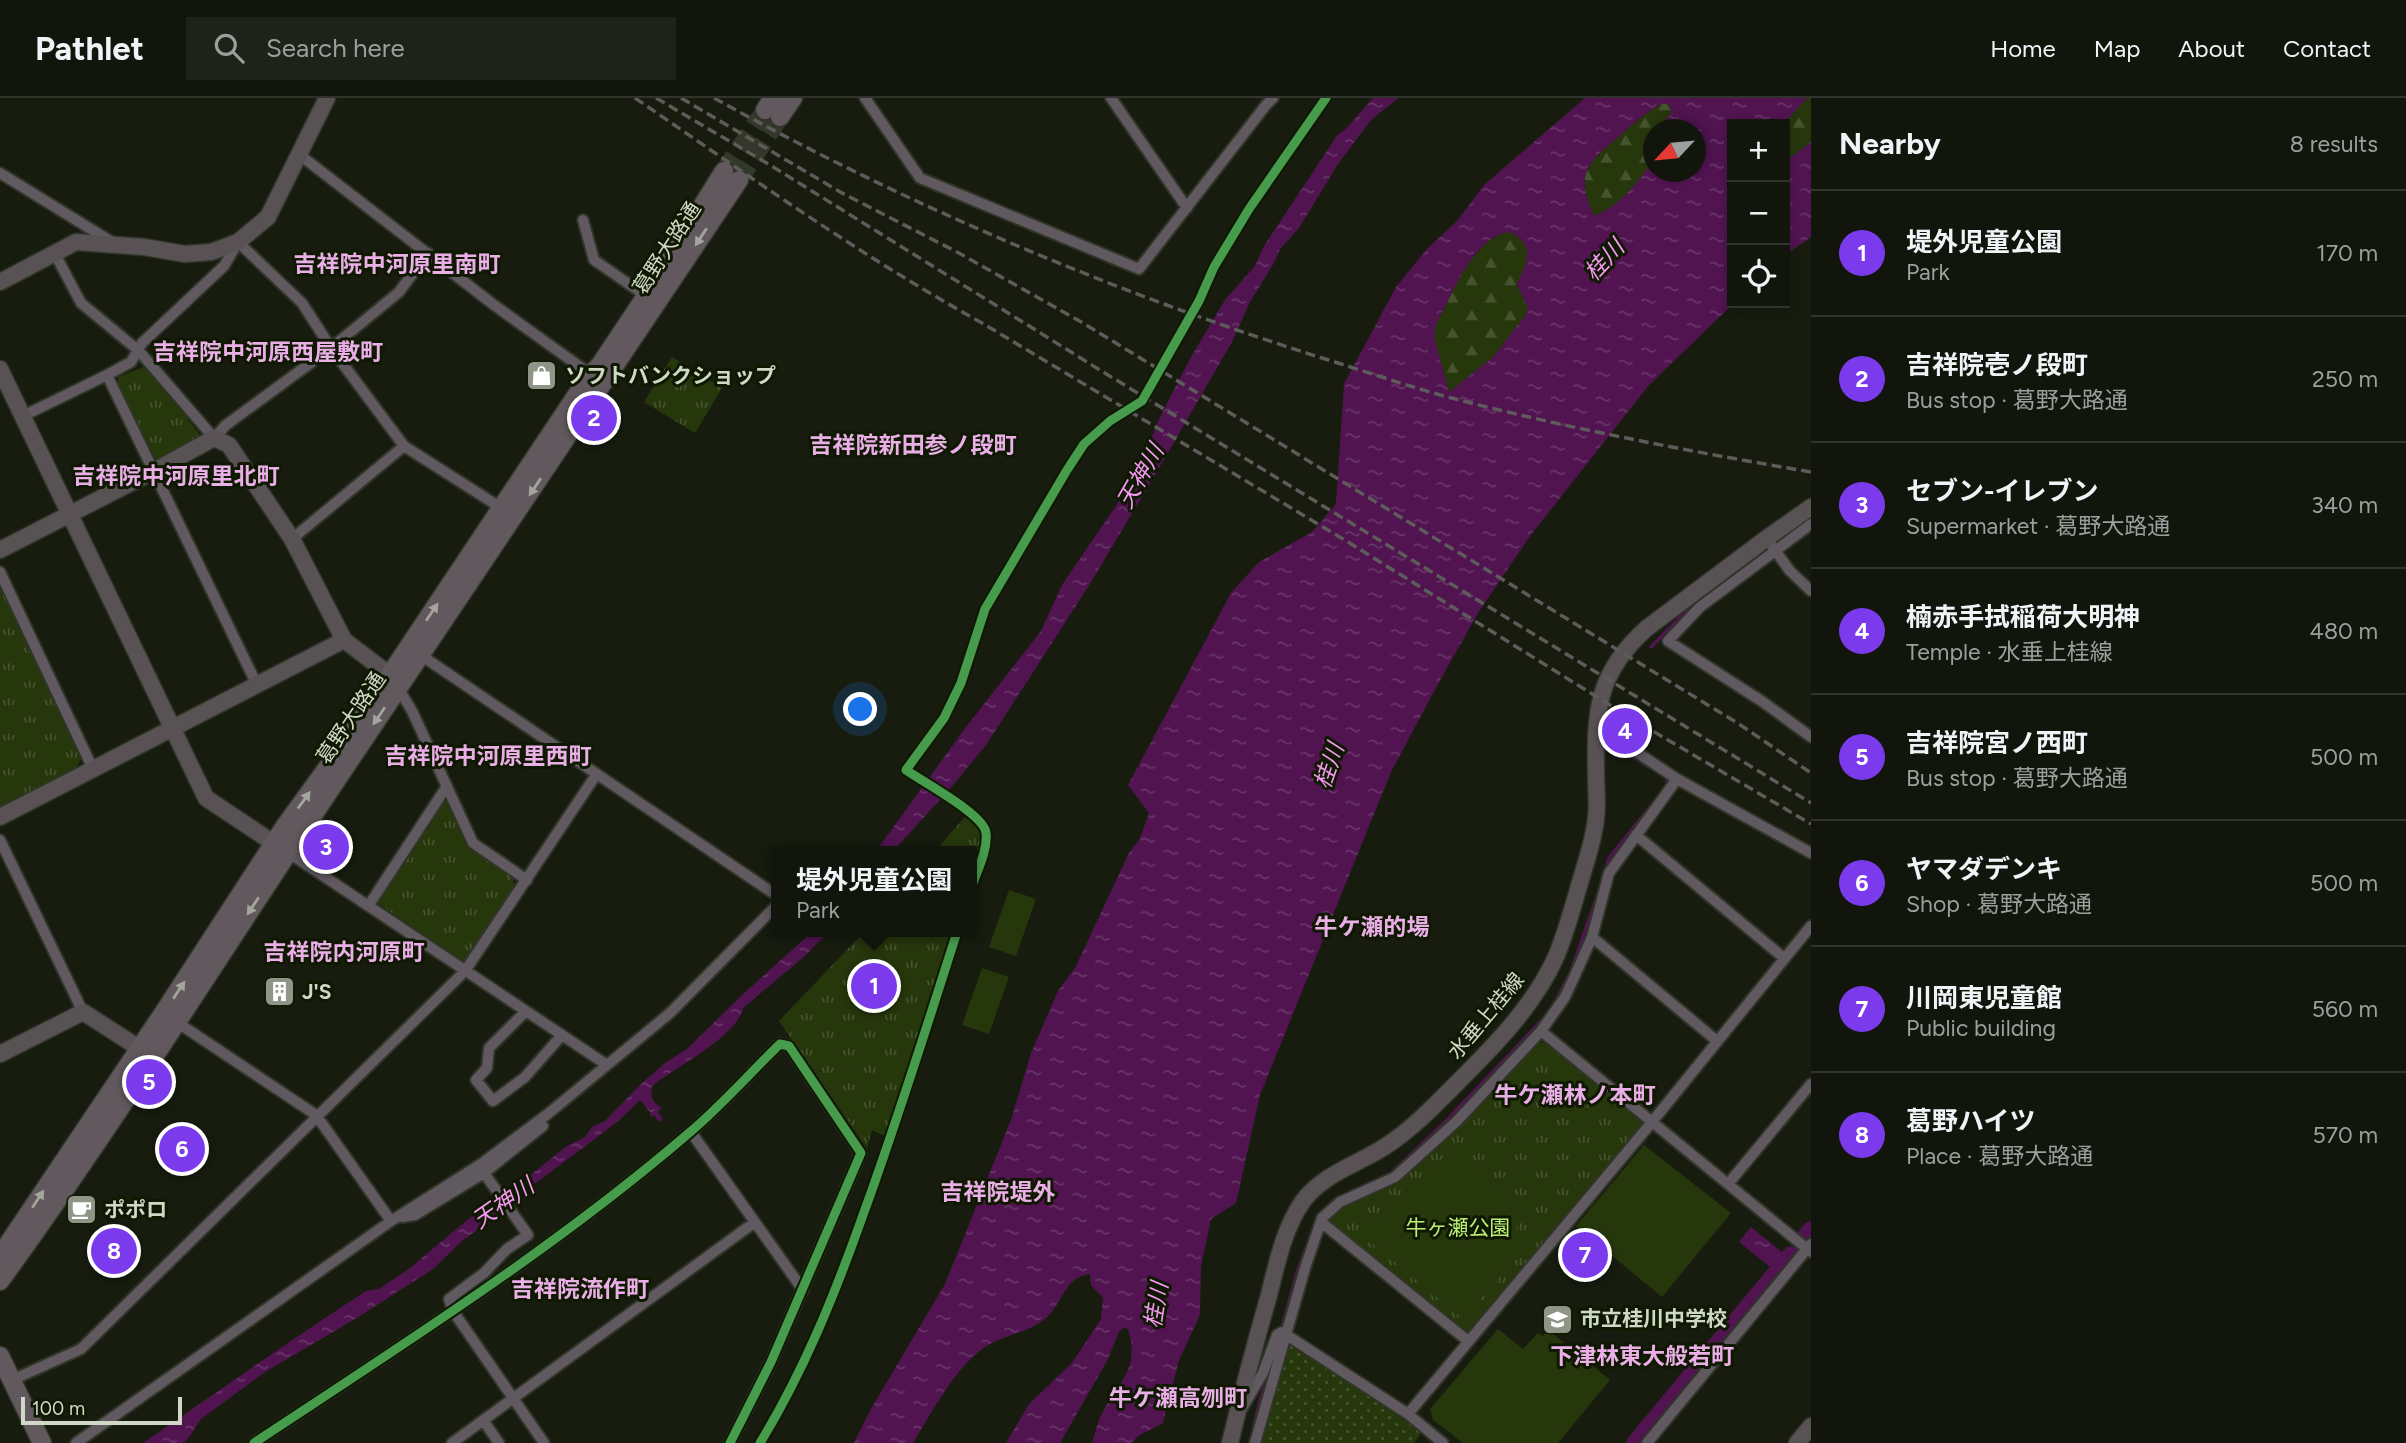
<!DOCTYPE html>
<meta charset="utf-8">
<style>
body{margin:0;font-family:Figtree,"Noto Sans JP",sans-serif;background:#1e2219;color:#f1f3f6}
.controls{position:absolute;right:21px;top:21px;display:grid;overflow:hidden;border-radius:0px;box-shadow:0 4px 10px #0003}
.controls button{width:63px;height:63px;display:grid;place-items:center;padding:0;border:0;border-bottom:2px solid #30342c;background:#11150b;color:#f1f3f6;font:35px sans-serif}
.compass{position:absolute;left:1643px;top:21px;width:63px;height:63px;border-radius:50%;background:#11150b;box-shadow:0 4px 10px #0003;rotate:244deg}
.scale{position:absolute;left:21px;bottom:18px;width:161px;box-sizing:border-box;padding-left:7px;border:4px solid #d0d8c8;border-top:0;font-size:19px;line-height:24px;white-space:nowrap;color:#d0d8c8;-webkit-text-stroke:5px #0f1902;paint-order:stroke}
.you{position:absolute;left:861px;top:612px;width:24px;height:24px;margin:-18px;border:5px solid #fff;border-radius:50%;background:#1a73e8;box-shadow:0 0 0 10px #1a73e833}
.badge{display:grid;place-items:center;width:46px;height:46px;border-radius:50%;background:#7c3aed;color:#fff;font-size:23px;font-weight:700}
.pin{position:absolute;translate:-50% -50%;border:4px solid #fff;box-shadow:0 2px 7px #0006}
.popup{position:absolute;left:771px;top:748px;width:206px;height:91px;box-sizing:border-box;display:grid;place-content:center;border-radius:0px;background:#11150b;filter:drop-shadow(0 2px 5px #0005);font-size:23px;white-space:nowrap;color:#9c9f9d}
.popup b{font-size:26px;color:#f1f3f6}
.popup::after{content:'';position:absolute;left:50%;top:100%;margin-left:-14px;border:14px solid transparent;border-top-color:#11150b}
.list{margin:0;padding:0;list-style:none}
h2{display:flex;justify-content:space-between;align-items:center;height:91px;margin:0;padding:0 28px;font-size:30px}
h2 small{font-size:23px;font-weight:400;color:#9c9f9d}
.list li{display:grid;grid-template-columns:46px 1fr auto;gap:21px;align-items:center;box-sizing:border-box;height:126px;padding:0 28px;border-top:2px solid #30342c}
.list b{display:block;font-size:26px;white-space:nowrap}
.list p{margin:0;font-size:23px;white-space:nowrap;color:#9c9f9d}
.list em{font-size:23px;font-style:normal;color:#9c9f9d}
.icon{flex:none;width:38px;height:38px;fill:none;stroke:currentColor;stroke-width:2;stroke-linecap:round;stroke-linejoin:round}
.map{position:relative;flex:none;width:1811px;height:1345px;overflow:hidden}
header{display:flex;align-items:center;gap:42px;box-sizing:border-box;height:98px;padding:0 35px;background:#11150b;border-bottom:2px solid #30342c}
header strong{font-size:33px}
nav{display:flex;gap:38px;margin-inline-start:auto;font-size:24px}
.search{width:490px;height:63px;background:#1e2219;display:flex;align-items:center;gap:18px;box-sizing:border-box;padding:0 24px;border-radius:0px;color:#9c9f9d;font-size:26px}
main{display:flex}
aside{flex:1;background:#11150b}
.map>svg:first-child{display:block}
</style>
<header>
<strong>Pathlet</strong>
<div class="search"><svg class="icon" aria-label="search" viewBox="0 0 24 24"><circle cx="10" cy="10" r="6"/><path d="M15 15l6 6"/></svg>Search here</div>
<nav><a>Home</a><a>Map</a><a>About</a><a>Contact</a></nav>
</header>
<main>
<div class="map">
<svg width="1811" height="1345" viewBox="0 0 1811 1345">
<defs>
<pattern id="grass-dots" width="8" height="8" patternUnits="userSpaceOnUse" patternTransform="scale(1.75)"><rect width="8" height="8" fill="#27370c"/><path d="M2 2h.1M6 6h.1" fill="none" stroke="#45532e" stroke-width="1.8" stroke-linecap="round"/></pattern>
<pattern id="forest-firs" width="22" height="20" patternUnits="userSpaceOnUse" patternTransform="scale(1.75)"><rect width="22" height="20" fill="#27370c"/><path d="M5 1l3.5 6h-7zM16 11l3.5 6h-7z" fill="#45532e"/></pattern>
<pattern id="park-tufts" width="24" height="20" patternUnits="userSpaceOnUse" patternTransform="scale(1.75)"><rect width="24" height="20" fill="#27370c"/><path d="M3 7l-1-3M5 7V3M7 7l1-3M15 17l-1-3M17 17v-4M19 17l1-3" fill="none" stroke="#45532e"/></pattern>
<pattern id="water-ripples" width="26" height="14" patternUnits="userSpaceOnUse" patternTransform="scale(1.75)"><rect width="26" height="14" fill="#511451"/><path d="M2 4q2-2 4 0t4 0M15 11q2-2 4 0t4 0" fill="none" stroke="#693569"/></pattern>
</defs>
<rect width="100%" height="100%" fill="#171c0f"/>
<path fill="url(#grass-dots)" d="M 1293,1244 L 1378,1302 L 1421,1335 L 1414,1345 L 1262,1345 L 1288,1247 Z"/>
<path fill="url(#forest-firs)" d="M 1807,0 L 1811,0 L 1811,44 L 1785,64 L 1783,26 Z
M 1662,5 L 1671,7 L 1671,15 L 1661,29 L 1661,31 L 1654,32 C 1653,41 1656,57 1652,65 C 1640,88 1617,108 1594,118 C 1575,75 1586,67 1618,39 C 1633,26 1646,14 1662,5 Z
M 1510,134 C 1537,148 1526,165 1517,187 L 1528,210 L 1525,218 L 1493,259 L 1449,294 L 1434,239 L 1436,226 C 1452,197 1473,139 1510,134 Z"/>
<path fill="url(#park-tufts)" d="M 672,259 L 722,290 L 695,335 L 644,304 Z
M 144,269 L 158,281 L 200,337 L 198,342 L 155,362 L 153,361 L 119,292 L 118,279 Z
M 0,488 L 82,659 L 77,669 L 3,710 L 0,710 Z
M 443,702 L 448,702 L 470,747 L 509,772 L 515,787 L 463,864 L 376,804 Z
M 965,719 L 981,732 L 984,739 L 972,779 L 972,753 L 935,753 Z
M 864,834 L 953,834 L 885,1038 L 872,1032 L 867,1050 L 779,923 Z
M 1538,944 L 1545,945 L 1641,1021 L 1643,1028 L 1472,1232 L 1465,1235 L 1333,1128 L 1330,1121 L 1341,1110 L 1395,1086 Z"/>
<path fill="#27370c" d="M 1009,792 L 1036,801 L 1016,858 L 989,849 Z
M 982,870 L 1009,879 L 989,936 L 962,927 Z
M 1644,1047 L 1731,1115 L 1662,1199 L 1576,1128 Z
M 1455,1048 C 1469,1060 1487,1072 1501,1086 C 1519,1106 1522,1144 1508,1167 C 1498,1184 1476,1205 1463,1221 L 1372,1145 L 1372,1126 Z
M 1498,1231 L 1523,1251 L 1538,1235 L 1543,1238 L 1548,1232 L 1610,1282 L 1558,1345 L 1463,1345 L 1433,1322 L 1430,1311 Z"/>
<path fill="url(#water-ripples)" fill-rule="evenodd" d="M 1373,0 L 1398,0 L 1371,22 L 1338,66 L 1299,130 L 1280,151 L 1274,165 L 1250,204 L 1232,244 L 1159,370 L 1088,489 L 986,647 L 948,693 L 893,753 L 876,753 L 966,629 L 1041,533 L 1062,487 L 1124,396 L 1145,357 L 1158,323 L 1191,259 L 1225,202 L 1255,168 L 1264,148 L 1338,36 L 1345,32 Z
M 1585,0 L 1807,0 L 1783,26 L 1732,26 L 1734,205 L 1649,287 L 1530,438 L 1478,515 L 1438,586 L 1391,674 L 1260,997 L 1236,1105 L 1211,1121 L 1201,1168 L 1200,1217 L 1179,1262 L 1163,1325 L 1138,1338 L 1132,1345 L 1092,1345 C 1096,1332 1099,1319 1106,1308 C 1124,1280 1139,1266 1128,1231 L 1123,1230 L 1119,1234 L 1107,1263 L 1060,1345 L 1006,1345 L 1029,1306 L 1072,1265 L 1101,1221 L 1103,1200 L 1091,1187 L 1090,1176 C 1066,1179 1064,1200 1050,1216 C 1034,1234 1008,1235 988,1247 C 956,1267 932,1314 913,1345 L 854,1345 L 871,1311 L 945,1186 L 1011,1022 L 1031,955 L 1058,893 L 1075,870 L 1128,757 L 1140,740 L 1149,715 L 1128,687 L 1231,495 L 1259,464 L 1312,434 L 1336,406 L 1344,286 L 1396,189 L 1426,152 L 1457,123 L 1484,87 ZM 1663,5 L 1670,7 L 1671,15 L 1660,29 L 1661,31 L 1696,32 L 1696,74 L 1654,74 L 1653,63 C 1636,86 1621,107 1594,118 C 1575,76 1586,66 1618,39 C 1633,26 1646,14 1663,5 ZM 1510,134 C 1537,148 1526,165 1517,187 L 1528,210 L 1525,218 L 1493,259 L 1449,294 L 1434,239 L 1436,226 C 1452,197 1473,138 1510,134 Z
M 1811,44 L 1811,139 L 1785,157 L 1785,64 Z
M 812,834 L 828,834 L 806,857 L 743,910 C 737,939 675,969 652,988 C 650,999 652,1004 662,1010 L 658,1014 L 663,1021 L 659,1024 L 654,1017 L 651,1019 L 650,1014 L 640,1002 L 617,1024 L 528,1091 L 513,1107 L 463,1142 L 433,1171 L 355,1221 L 265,1274 L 201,1321 L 187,1342 L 182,1345 L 143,1345 C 217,1294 291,1242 366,1193 L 379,1191 L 410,1170 L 467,1122 L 483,1110 L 509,1096 L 529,1078 L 567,1048 L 585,1039 L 592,1029 L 605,1023 L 640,987 L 665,965 L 687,951 L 743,896 Z
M 1751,1129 L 1782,1154 L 1770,1169 L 1739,1144 Z"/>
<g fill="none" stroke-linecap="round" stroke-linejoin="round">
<path stroke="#511451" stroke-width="3.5" d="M 1708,494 L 1811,419
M 1651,549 L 1696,503
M 1610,626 L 1606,642 L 1667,680 L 1667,689
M 1605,773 L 1609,760 L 1653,705
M 1554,906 L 1571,873 L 1599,793
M 1389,1077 L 1448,1021 L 1543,921
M 1320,1116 L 1337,1100
M 1281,1232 L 1298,1171 L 1316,1123
M 1250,1345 L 1260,1302 L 1273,1263"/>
<path stroke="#511451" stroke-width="19" d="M 1807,1138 L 1811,1133
M 1636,1345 L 1791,1158"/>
<path stroke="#33382b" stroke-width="18" stroke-dasharray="18 9" stroke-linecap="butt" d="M 724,73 L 765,12
M 739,82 L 780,19"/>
<defs>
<path id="street" d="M 865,0 L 920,80 L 1139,171 L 1266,7 L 1273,0
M 1111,0 L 1187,110
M 300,57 L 494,207 L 593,278
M 0,75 L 115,146
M 583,122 L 594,162 L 649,200
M 55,156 L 81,205 L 139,253 L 214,340 L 226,327 L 331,250 L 399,194 L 428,155
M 107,277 L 257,587
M 23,318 L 107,277 L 131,264 L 142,245 L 224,168 L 238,144 L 302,205 L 331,250 L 404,348 L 506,413
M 1811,426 L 1700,509 L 1668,543 L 1763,604 L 1811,639
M 292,441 L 404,348
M 1772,448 L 1790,473 L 1811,493
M 0,474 L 93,671
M 422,558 L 776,797
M 397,588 L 412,613 L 473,745 L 527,782
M 1596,627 L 1677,681 L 1811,755
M 1636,737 L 1784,860
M 0,742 L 83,914
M 289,755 L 607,967
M 369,807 L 447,688
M 1592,839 L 1717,943
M 526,913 L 489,950 L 487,970 L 476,982 L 493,1003 L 525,979 L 562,937
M 178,925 L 316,1017 L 391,1123
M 1541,933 L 1811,1154
M 691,1034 L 803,1192
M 484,1075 L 528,1137 L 507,1151 L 484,1175 L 449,1201 L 453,1213 L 544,1345
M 1728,1086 L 1811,986
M 402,1119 L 415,1117 L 484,1075 L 543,1028
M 1321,1124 L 1468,1243
M 12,1282 L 81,1251 L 465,873 L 596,677
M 1241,1312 L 1263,1275 L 1277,1237 L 1282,1234 L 1408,1316 L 1443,1345
M 1408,1316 L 1652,1024 L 1811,828
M 483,1322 L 499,1345
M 76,1345 L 391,1123 L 481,1066 L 549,1015 L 670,915 L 776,808
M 254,1345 C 402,1247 554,1151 689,1035 C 721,1008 750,975 780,946 L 789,948 L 861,1055 L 771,1264 L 730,1345
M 452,1345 L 755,1124
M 1255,1345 L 1305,1170 L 1322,1120 L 1340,1104 L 1395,1079 L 1456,1024 L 1541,933 L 1565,899 L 1576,875 L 1592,839 L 1609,775 L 1677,681
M 1647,1345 L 1811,1146"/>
<path id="secondary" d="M 0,184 L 76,144 L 144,149 L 185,156 L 211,154 L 238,144 L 268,119 L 327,0
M 0,271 L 206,700 L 284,752
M 0,452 L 154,373 L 214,340 L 229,347 L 292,441 L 344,542 L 390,577
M 0,719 L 344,542
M 0,956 L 83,914 L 139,950
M 1230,1345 C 1242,1295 1255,1246 1269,1197 C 1277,1165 1284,1130 1303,1103 C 1323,1076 1358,1066 1386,1048 C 1412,1031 1435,1007 1457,985 C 1494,948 1532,910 1555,861 C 1566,836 1573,808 1581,781 C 1587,761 1594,741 1596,720 C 1598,706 1596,691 1596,677 C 1595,614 1596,575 1647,530 L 1767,440 L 1811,409
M 1797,1345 L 1811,1328"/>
<path id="primary" d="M 765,12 L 773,0
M 780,19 L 793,0
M 0,1158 L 164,914 L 285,728 L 333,662 L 590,277 L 600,267 L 646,198 L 724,73
M 0,1183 C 120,1018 227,844 342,674 C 475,477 608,280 739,82
M 0,1258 L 42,1345"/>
</defs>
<use href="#street" stroke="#30352a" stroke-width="14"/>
<use href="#secondary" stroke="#30352a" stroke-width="19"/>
<use href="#primary" stroke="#30352a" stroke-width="21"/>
<use href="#street" stroke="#615960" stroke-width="10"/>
<use href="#secondary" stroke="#585255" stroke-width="16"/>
<use href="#primary" stroke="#61595d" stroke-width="18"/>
<path stroke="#5d5c5a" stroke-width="3.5" stroke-dasharray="10 5" stroke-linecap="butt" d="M 635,0 C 749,78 861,158 982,225 L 1348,444 L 1634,622 L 1811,726
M 656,0 L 770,67 L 1108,277 L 1811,705
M 681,0 L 842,95 L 957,154 L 1083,225 L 1739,626 L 1811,675
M 714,0 C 912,110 1122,198 1338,265 C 1373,276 1408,288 1444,298 C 1565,330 1688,353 1811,374"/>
<defs>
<path id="cycleway" d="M 972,788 C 977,773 988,752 986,735 C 985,717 923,684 906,672 L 944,620 L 961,585 L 985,511 L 1067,372 L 1084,346 L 1110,323 L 1142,303 L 1199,203 L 1214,169 L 1249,111 L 1326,0
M 254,1345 C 402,1247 554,1151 689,1035 C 721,1008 750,975 780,946 L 789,948 L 861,1055 L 771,1264 L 730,1345
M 760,1345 C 804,1273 835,1196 863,1117 C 897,1024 927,928 957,834"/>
</defs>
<use href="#cycleway" stroke="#0f1902" stroke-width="13"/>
<use href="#cycleway" stroke="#469c4c" stroke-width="9"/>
</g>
<defs><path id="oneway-solid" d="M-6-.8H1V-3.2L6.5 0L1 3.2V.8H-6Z" transform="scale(1.75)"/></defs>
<g fill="#a4a59d">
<use href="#oneway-solid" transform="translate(701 139) rotate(123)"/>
<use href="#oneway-solid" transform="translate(535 389) rotate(124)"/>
<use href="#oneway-solid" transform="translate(432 514) rotate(-56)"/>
<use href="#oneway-solid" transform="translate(379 618) rotate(124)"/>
<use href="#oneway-solid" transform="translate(304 702) rotate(-54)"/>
<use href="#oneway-solid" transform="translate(253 808) rotate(123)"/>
<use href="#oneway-solid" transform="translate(179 892) rotate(-57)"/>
<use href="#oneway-solid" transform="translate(38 1101) rotate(-57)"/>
</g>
<defs>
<symbol id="shop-square" viewBox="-11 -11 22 22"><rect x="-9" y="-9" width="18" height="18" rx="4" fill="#8f9687" stroke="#0f1902"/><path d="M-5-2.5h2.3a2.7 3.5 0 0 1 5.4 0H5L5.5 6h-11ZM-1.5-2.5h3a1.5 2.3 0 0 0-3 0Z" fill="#fff"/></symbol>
<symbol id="building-square" viewBox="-11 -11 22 22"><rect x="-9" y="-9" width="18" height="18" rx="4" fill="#8f9687" stroke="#0f1902"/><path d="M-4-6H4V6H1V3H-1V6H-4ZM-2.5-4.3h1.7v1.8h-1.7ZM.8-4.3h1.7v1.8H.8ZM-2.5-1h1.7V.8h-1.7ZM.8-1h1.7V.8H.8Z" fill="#fff"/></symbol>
<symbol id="cafe-square" viewBox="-11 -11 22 22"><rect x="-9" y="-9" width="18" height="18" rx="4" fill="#8f9687" stroke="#0f1902"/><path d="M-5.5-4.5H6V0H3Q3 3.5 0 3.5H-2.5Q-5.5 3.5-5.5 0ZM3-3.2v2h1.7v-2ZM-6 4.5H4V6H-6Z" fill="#fff"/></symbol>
<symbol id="school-square" viewBox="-11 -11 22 22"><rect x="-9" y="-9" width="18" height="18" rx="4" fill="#8f9687" stroke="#0f1902"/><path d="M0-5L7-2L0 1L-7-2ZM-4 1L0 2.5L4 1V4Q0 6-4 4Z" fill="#fff"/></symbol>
</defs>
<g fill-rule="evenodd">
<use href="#shop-square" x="524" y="260" width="35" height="35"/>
<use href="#building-square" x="262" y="876" width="35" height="35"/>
<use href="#cafe-square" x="64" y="1094" width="35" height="35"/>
<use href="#school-square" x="1540" y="1204" width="35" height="35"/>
</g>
<g text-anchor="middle" stroke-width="6" stroke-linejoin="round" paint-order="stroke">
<g font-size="21" fill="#d0d8c8" stroke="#0f1902">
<text transform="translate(667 150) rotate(-57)" y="7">葛野大路通</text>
<text transform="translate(351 620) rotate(-56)" y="7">葛野大路通</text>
<text transform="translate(1486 918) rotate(-50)" y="7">水垂上桂線</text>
</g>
<g font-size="21" font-weight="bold" fill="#d0d8c8" stroke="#0f1902" text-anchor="start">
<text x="565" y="285">ソフトバンクショップ</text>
<text x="302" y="901">J'S</text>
<text x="104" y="1119">ポポロ</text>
<text x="1580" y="1228">市立桂川中学校</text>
</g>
<g font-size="21" fill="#bbee75" stroke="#0f1902">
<text x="1458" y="1137">牛ヶ瀬公園</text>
</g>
<g font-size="23" font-style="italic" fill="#f698f2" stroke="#0f1902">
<text transform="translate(1604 162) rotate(-47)" y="8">桂川</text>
<text transform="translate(1140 378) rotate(-60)" y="8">天神川</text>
<text transform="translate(1329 668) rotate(-71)" y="8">桂川</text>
<text transform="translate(503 1105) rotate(-35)" y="8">天神川</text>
<text transform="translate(1156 1207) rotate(-81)" y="8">桂川</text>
</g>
<g font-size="23" font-weight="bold" fill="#eaafe7" stroke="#0f1902">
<text x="397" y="174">吉祥院中河原里南町</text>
<text x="268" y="262">吉祥院中河原西屋敷町</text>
<text x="913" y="355">吉祥院新田参ノ段町</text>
<text x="176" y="386">吉祥院中河原里北町</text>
<text x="488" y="666">吉祥院中河原里西町</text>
<text x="1372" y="837">牛ケ瀬的場</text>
<text x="344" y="862">吉祥院内河原町</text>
<text x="1575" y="1005">牛ケ瀬林ノ本町</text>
<text x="998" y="1102">吉祥院堤外</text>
<text x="580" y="1199">吉祥院流作町</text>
<text x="1642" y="1266">下津林東大般若町</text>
<text x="1178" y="1308">牛ケ瀬高刎町</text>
</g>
</g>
</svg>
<div class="controls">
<button>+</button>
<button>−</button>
<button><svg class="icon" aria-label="locate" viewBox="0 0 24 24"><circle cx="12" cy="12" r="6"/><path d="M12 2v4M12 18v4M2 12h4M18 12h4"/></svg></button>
</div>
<svg class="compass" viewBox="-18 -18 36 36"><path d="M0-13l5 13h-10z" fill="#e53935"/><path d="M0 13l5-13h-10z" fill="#9c9f9d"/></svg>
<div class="scale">100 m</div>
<div class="you"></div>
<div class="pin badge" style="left:874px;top:888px">1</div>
<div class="popup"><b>堤外児童公園</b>Park</div>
<div class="pin badge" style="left:594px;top:320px">2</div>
<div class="pin badge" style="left:326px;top:749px">3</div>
<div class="pin badge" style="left:1625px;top:633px">4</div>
<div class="pin badge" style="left:149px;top:984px">5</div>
<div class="pin badge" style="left:182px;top:1051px">6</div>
<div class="pin badge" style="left:1585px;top:1157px">7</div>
<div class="pin badge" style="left:114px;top:1153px">8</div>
</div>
<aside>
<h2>Nearby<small>8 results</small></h2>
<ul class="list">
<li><span class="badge">1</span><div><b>堤外児童公園</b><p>Park</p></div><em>170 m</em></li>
<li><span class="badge">2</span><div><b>吉祥院壱ノ段町</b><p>Bus stop · 葛野大路通</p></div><em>250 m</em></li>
<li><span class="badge">3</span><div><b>セブン-イレブン</b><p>Supermarket · 葛野大路通</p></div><em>340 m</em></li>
<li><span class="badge">4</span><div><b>楠赤手拭稲荷大明神</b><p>Temple · 水垂上桂線</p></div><em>480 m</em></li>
<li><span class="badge">5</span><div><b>吉祥院宮ノ西町</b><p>Bus stop · 葛野大路通</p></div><em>500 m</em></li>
<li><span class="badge">6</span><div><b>ヤマダデンキ</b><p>Shop · 葛野大路通</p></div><em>500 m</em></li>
<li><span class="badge">7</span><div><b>川岡東児童館</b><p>Public building</p></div><em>560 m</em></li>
<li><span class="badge">8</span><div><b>葛野ハイツ</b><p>Place · 葛野大路通</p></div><em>570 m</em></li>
</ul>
</aside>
</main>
